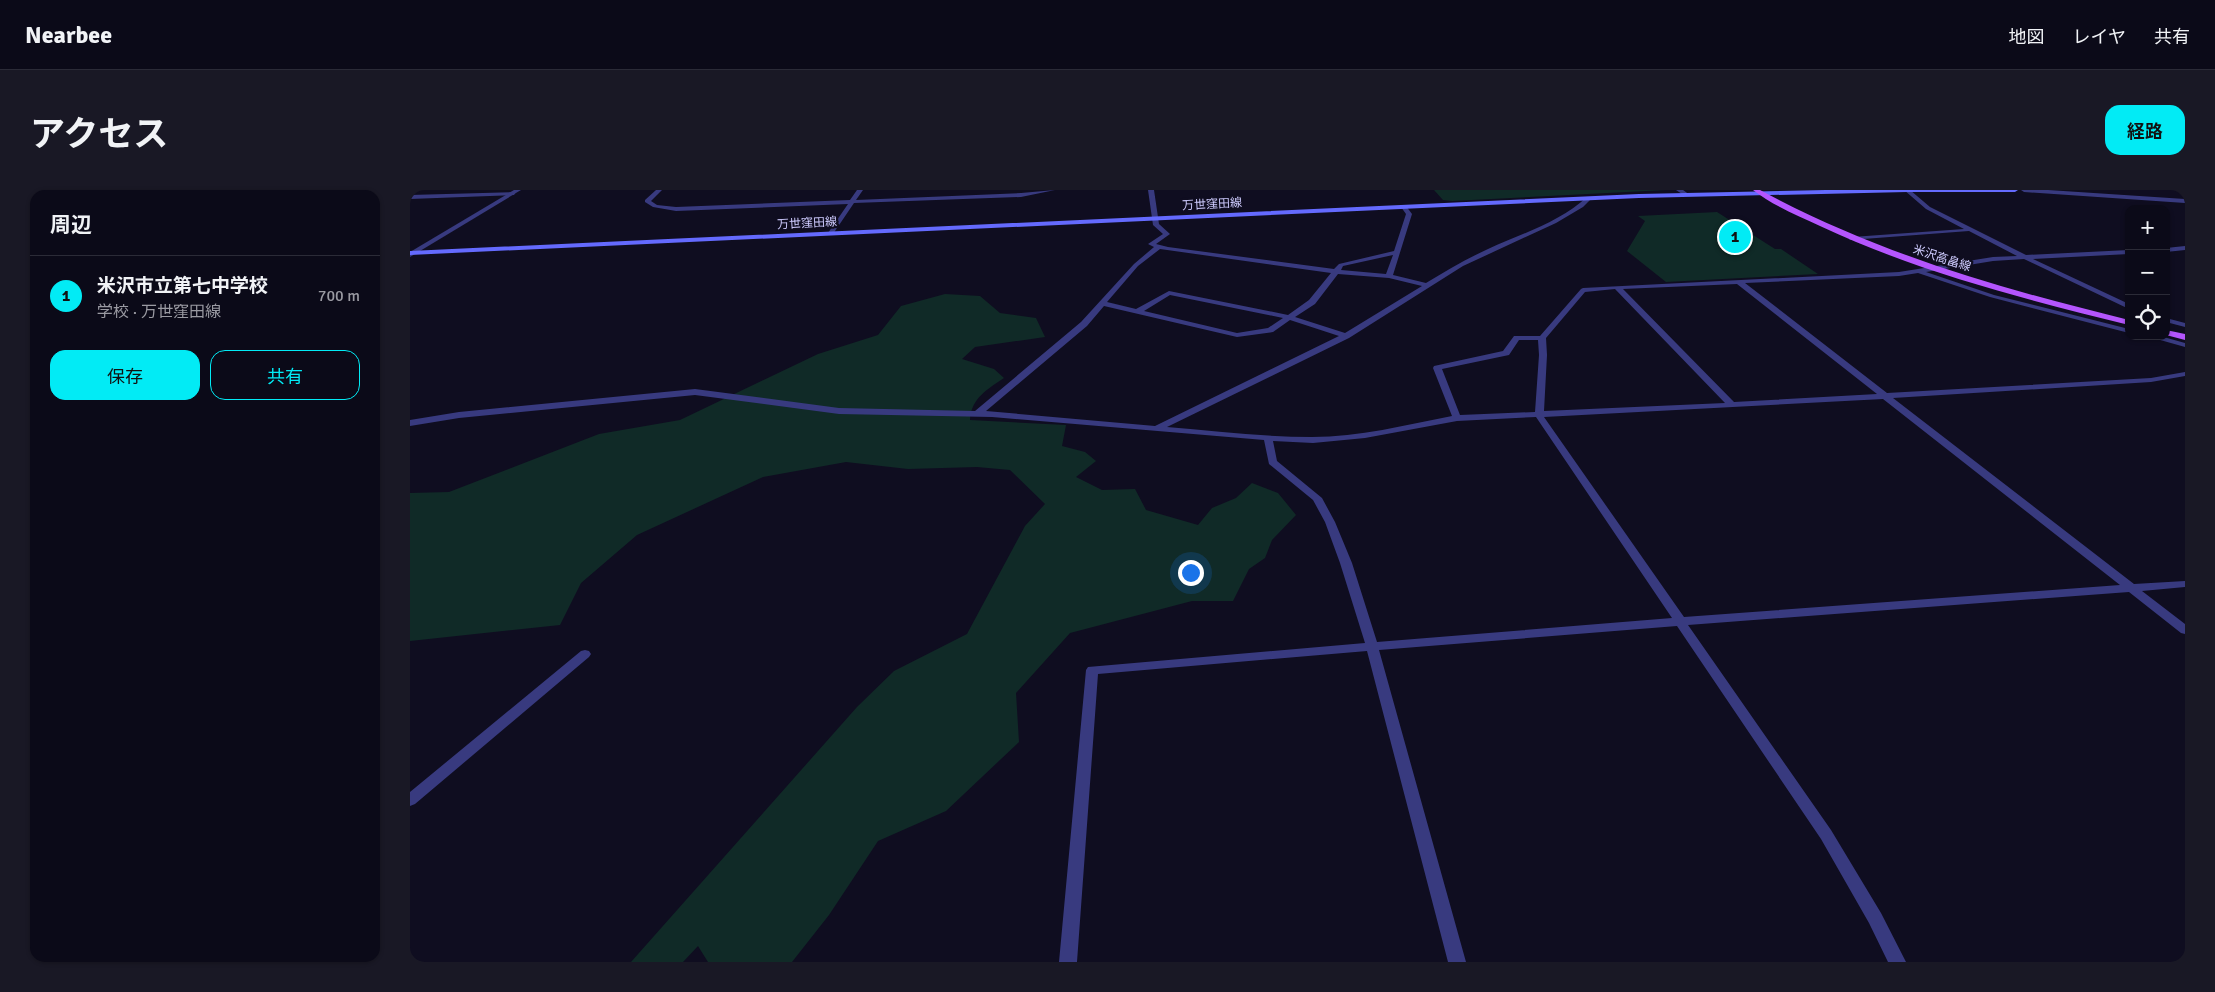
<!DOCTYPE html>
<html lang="ja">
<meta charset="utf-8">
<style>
body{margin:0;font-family:Signika,"Noto Sans JP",sans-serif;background:#191825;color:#f1f3f6}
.controls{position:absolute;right:15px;top:15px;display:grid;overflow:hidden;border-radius:10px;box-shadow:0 1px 4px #0004}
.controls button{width:45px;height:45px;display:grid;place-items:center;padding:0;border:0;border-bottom:1px solid #2b2b37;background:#0b0a18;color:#f1f3f6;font:25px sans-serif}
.you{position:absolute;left:780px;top:382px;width:18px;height:18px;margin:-12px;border:4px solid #fff;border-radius:50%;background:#1a73e8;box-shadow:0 0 0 8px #1a73e833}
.badge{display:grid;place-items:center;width:32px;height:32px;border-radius:50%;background:#02ebf5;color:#111;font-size:16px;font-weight:700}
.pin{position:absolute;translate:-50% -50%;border:2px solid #fff;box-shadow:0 1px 5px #0006}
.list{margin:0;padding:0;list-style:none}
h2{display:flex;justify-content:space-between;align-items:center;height:65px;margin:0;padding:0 20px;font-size:21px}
h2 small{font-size:16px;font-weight:400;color:#9a9aa2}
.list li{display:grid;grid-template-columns:32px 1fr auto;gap:15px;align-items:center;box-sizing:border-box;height:80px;padding:0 20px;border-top:1px solid #2b2b37}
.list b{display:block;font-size:19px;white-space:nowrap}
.list p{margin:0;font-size:16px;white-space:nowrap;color:#9a9aa2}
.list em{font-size:16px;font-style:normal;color:#9a9aa2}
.actions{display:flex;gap:10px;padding:15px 20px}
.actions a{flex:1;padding:11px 0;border:1px solid #02ebf5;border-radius:15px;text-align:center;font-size:18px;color:#02ebf5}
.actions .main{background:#02ebf5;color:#111}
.icon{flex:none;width:28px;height:28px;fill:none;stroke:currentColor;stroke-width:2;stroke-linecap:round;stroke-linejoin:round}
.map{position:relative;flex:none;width:1775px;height:772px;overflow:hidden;border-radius:15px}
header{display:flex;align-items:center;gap:30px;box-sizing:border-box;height:70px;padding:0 25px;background:#0b0a18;border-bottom:1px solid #2b2b37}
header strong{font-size:24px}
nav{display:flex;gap:28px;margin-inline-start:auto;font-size:18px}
.intro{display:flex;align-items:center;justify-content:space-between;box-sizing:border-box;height:120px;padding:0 30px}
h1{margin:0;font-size:35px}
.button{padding:12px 22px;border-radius:15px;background:#02ebf5;color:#111;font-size:18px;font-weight:700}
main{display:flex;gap:30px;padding:0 30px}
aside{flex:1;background:#0b0a18;border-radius:15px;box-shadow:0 1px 4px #0004}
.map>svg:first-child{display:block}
</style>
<header>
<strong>Nearbee</strong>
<nav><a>地図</a><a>レイヤ</a><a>共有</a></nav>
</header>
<div class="intro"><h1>アクセス</h1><a class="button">経路</a></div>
<main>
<aside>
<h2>周辺<small></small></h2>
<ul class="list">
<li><span class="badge">1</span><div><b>米沢市立第七中学校</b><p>学校 · 万世窪田線</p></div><em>700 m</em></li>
</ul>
<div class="actions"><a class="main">保存</a><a>共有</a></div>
</aside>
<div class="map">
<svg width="1775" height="772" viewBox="0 0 1775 772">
<rect width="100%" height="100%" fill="#0f0d20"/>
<path fill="#102a27" d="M 1024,0 L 1256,0 L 1042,11 L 1033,10 Z
M 1307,22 L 1365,59 L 1371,59 L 1408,84 L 1256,92 L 1217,61 L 1235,31 L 1228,26 Z
M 535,104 L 570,106 L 590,123 L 626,128 L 635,147 L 565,157 L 552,169 L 584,179 L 594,188 C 578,199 561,208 560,230 L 656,235 L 652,256 L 675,262 L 686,271 L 666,287 L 692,300 L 725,299 L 736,320 L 788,335 L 802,318 L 826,308 L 842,293 L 868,303 L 886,325 L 862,350 L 855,368 L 839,379 L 823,411 L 782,411 L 660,443 L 606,503 L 609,552 L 536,621 L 468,651 L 419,725 L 382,772 L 298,772 L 288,756 L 273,772 L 221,772 L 447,517 L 484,481 L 557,444 L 615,336 L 635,314 L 600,280 L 567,277 L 498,279 L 436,272 L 353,287 L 227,345 L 171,393 L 150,435 L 0,451 L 0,303 L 39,302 L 189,244 L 270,230 L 408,164 L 468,145 L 491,116 Z"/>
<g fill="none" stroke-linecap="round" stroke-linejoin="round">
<path fill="#383a7f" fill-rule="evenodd" d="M 246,0 L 252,0 L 241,11 L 247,15 L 266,17 L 440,10 L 447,0 L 453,0 L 446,10 L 611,3 L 645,0 L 611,7 L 444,13 L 423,44 L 421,45 L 418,43 L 438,14 L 266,21 L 243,17 L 235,12 L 235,10 Z
M 738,0 L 744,0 L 749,34 L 760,44 L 746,54 L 758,57 L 924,79 L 929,74 L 984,61 L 996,24 L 991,17 L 996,16 L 1002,24 L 983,85 L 1016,93 C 1036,81 1056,69 1078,59 C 1111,44 1150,32 1177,7 L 1182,8 L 1173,17 L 1146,33 L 1053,76 L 939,148 L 757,237 C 805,241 854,247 902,247 C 949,247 996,235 1042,226 L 1023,178 L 1024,176 L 1093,161 L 1104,146 L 1130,146 L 1171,99 L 1173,98 L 1489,82 L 1583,67 L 1607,66 L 1559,41 L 1440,50 L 1439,49 L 1442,47 L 1554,39 L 1516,19 L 1494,0 L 1500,0 L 1520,17 L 1616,65 L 1719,60 L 1719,64 L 1623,69 L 1719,114 L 1719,119 L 1614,69 L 1583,71 L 1516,82 L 1584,105 L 1719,139 L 1719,143 L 1580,107 L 1508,83 L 1489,86 L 1335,93 L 1477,203 L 1741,188 L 1775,182 L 1775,186 L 1741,192 L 1483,208 L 1724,394 L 1775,391 L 1775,397 L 1732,401 L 1775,434 L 1775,444 L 1771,443 L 1719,402 L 1278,435 L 1421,640 L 1471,723 L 1496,772 L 1478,772 L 1459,733 L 1411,649 L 1267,436 L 969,460 L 1056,772 L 1038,772 L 957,461 L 688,484 L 667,772 L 649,772 L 676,480 L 678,477 L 955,453 L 930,373 L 915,332 L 903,310 L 859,274 L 854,250 L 582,227 L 429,224 L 285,205 L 49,228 L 0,236 L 0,230 L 49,222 L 285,199 L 429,218 L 565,221 L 671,132 L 724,74 L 744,57 L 738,54 L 753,44 L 743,35 ZM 750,59 L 921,83 L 899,110 L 878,125 L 759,101 L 726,119 L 697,112 L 728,76 ZM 983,65 L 976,84 L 931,80 L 933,76 ZM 928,84 L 979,88 L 1012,96 L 935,143 L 885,127 L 905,114 ZM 1327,94 L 1467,204 L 1324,212 L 1213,99 ZM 1205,99 L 1315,213 L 1134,221 L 1137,165 L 1136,148 L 1175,102 ZM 760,105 L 873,128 L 858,138 L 827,143 L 734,121 ZM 694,116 L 827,147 L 863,142 L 880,130 L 929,146 L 745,236 L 576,221 L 677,136 ZM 1109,150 L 1128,150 L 1129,165 L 1125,222 L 1050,225 L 1032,179 L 1099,165 ZM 1473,209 L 1710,395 L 1274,427 L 1134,227 ZM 1126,227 L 1262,428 L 967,452 L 942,373 L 925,332 L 912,308 L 867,271 L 863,251 L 903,253 L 955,248 L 1047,231 Z
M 1266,0 L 1273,0 L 1280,5 L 1275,6 Z
M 1611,0 L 1638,0 L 1775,9 L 1775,13 L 1614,2 Z
M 106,2 L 104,5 L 0,9 L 0,5 Z
M 1775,56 L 1775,60 L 1756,62 L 1756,58 Z
M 1756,128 L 1775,133 L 1775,137 L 1756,132 Z
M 1736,146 L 1750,146 L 1775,153 L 1775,157 Z
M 175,460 L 179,461 L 181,464 L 179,467 L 5,614 L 0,616 L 0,602 L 171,461 Z"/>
<path fill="#383a7f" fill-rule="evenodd" d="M 104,0 L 111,0 L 0,67 L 0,62 Z"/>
<path fill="#646afe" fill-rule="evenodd" d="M 1416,0 L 1608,0 L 1605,2 L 1497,2 L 1229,8 L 0,65 L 0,61 L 1229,4 Z"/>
<path fill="#b455fd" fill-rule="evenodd" d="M 1343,0 L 1350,0 C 1469,64 1589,98 1719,130 L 1719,135 C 1614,109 1508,82 1410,36 C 1388,26 1362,15 1343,0 Z
M 1756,140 L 1775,144 L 1775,150 L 1756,145 Z"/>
</g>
<g text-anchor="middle" stroke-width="4.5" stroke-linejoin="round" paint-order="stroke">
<g font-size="12" fill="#cfccff" stroke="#0f0d20">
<text transform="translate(802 14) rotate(-3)" y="4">万世窪田線</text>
<text transform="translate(397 33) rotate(-3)" y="4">万世窪田線</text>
<text transform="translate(1532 68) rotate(18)" y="4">米沢高畠線</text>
</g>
</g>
</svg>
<div class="controls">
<button>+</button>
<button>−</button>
<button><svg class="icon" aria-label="locate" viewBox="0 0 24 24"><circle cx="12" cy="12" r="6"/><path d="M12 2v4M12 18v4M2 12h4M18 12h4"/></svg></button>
</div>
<div class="you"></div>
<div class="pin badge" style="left:1325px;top:47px">1</div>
</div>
</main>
